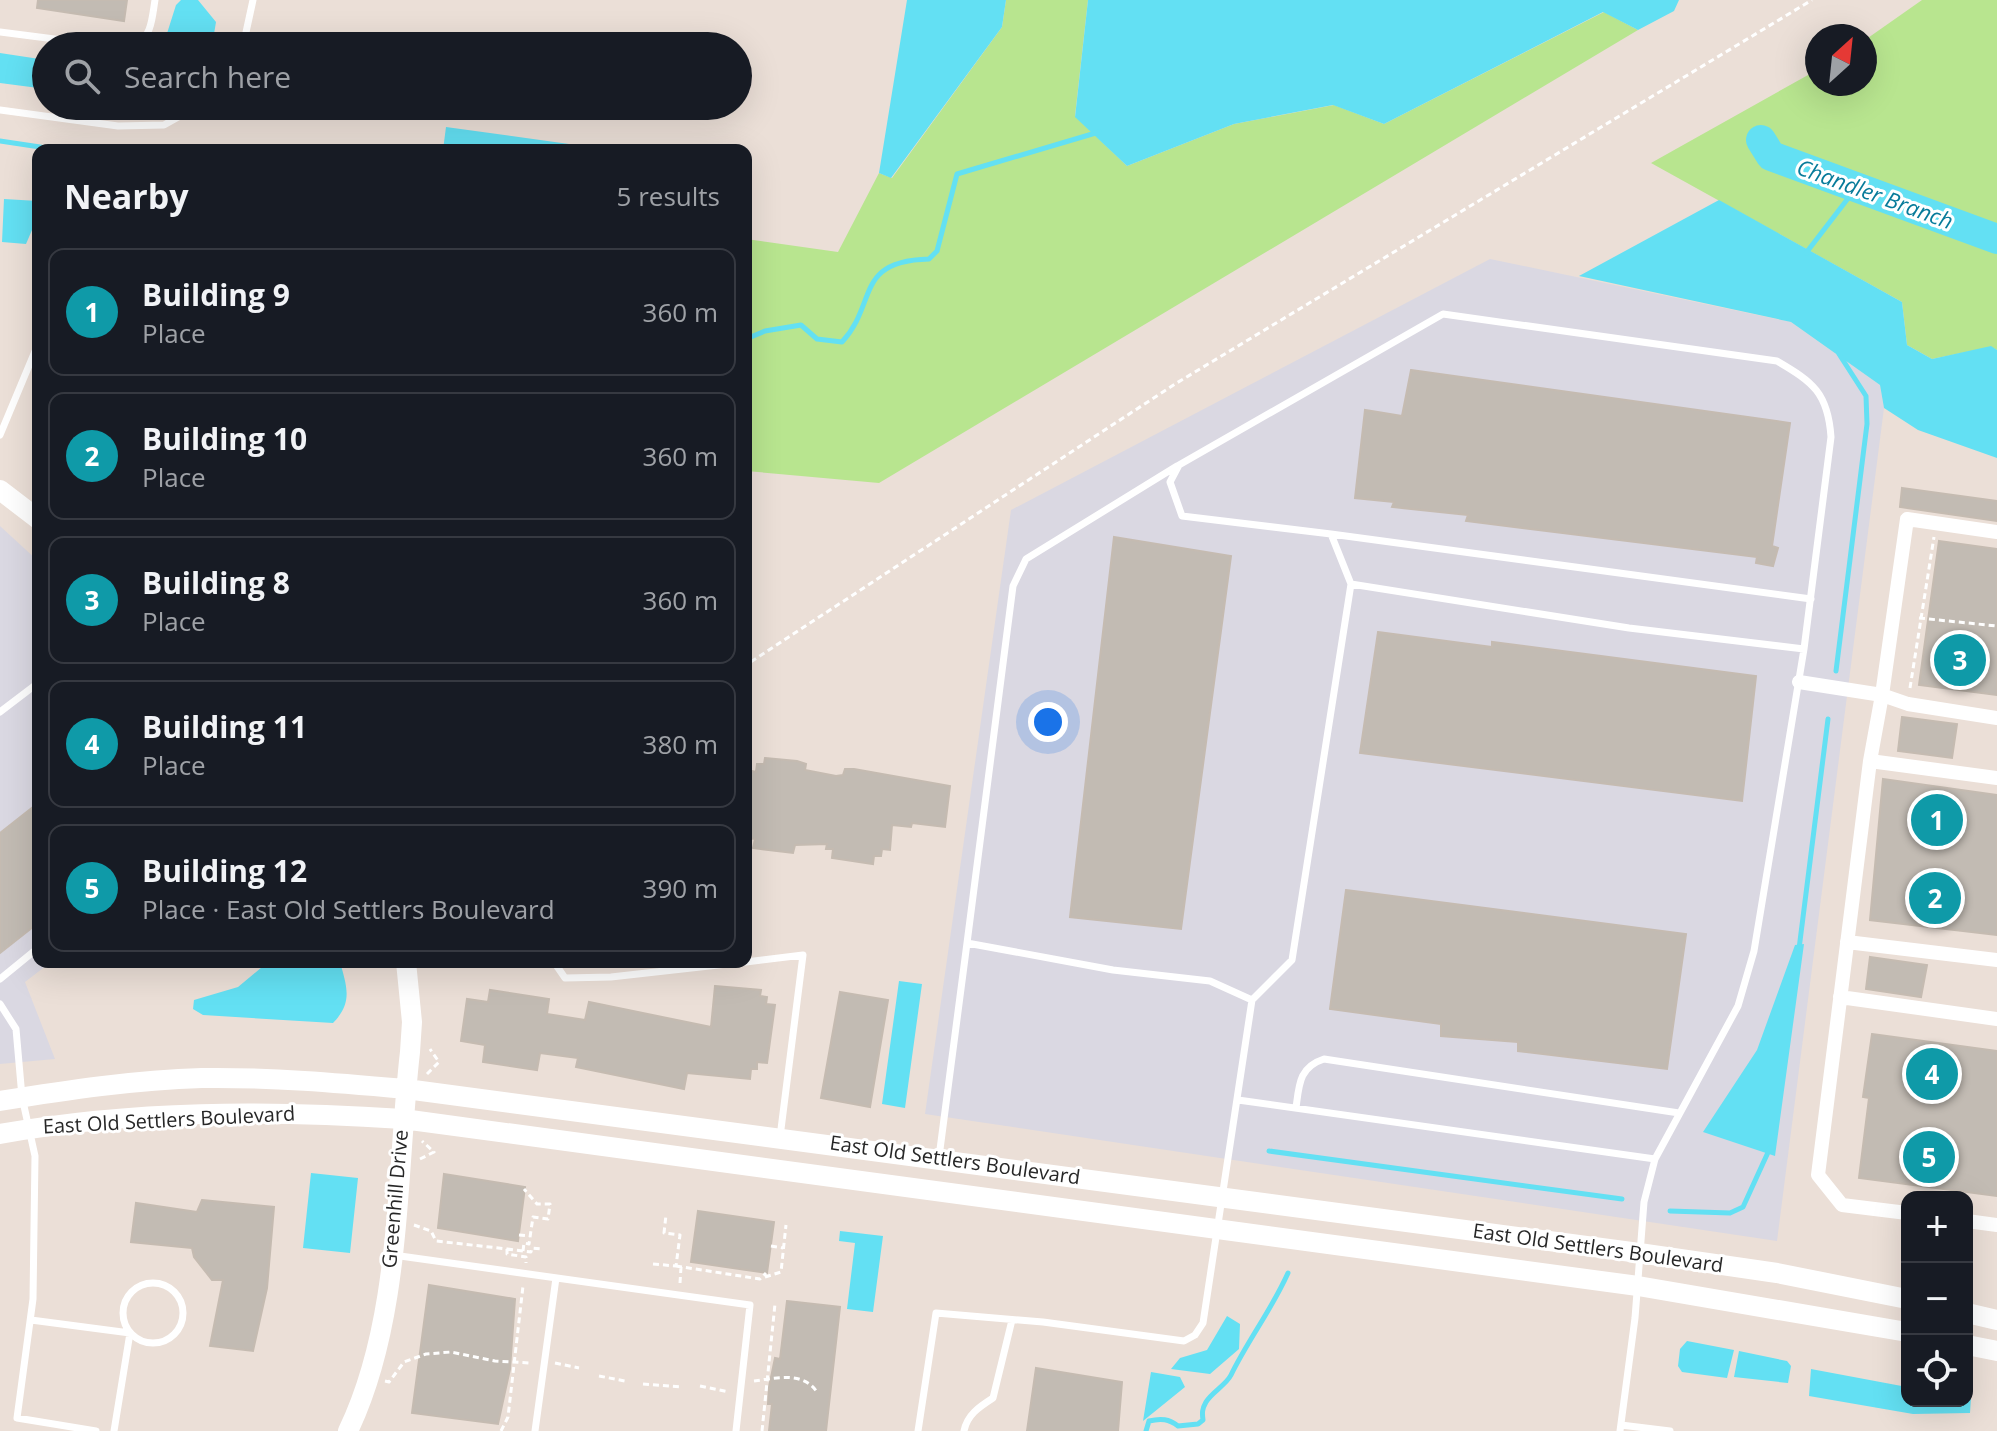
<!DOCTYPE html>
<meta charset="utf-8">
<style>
body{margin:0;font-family:"Open Sans",sans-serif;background:#20242c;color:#f1f3f6}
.controls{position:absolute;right:24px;bottom:24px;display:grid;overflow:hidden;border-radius:16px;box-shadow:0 8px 32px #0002}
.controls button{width:72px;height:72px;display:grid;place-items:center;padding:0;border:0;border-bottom:2px solid #363941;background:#171b24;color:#f1f3f6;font:40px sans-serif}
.compass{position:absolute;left:1805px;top:24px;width:72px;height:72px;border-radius:50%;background:#171b24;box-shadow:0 8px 32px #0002;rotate:27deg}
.you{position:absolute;left:1048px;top:722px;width:28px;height:28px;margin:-20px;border:6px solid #fff;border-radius:50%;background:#1a73e8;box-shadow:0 0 0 12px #1a73e833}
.badge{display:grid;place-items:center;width:52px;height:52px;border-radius:50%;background:#0f766e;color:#fff;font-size:26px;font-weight:700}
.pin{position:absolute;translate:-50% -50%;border:4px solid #fff;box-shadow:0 2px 8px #0006}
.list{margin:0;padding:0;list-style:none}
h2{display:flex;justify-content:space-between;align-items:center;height:104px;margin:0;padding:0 32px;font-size:34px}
h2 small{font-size:26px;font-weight:400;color:#9ea1a6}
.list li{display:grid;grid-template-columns:52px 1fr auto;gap:24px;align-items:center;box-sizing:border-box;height:128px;margin:0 16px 16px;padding:0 16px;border:2px solid #363941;border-radius:16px}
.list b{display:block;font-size:30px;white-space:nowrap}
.list p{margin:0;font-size:26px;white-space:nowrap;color:#9ea1a6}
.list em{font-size:26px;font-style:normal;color:#9ea1a6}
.icon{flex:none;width:44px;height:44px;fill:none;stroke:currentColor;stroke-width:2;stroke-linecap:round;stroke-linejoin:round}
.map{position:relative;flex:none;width:1997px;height:1431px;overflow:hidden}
.search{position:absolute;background:#171b24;box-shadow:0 8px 32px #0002;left:32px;top:32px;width:720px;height:88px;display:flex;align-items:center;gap:20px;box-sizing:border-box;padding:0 28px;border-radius:44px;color:#9ea1a6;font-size:30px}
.panel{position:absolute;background:#171b24;box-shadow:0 8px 32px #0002;left:32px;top:144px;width:720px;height:824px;border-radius:16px}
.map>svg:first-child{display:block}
</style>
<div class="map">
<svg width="1997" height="1431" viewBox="0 0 1997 1431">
<rect width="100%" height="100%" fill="#ebdfd7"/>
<path fill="#dad8e2" d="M 1490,259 L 1791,322 L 1880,385 L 1884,408 L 1777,1241 L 925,1114 L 1011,510 Z
M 0,526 L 38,561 L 38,962 L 51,962 L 25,982 L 55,1059 L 0,1064 Z"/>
<path fill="#b8e58f" d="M 1006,0 L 1088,0 L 1075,116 L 1127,166 L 1234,124 L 1334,105 L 1384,124 L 1604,12 L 1638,30 L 879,483 L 746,471 L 746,239 L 838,252 L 879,173 L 892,178 L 1002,27 Z
M 1922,0 L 1997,0 L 1997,350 L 1991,347 L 1932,359 L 1907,345 L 1902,302 L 1651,163 L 1817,70 L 1817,84 L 1865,84 L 1865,40 Z"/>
<path fill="#63e0f3" d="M 181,0 L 198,0 L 216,22 L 212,46 L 163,46 L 176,5 Z
M 907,0 L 1006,0 L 1002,27 L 891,178 L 879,173 Z
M 1088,0 L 1679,0 L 1674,11 L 1638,30 L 1603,12 L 1384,124 L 1333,105 L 1234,124 L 1127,166 L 1075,117 Z
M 0,53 L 46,60 L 46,89 L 0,83 Z
M 446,127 L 612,150 L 443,150 Z
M 4,199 L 38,201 L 38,216 L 26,244 L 2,242 Z
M 1719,200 L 1902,302 L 1907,345 L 1932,359 L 1991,346 L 1997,350 L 1997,458 L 1918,430 L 1884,408 L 1880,385 L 1791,322 L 1579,276 Z
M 1804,944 L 1775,1156 L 1703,1132 L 1757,1050 L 1795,945 Z
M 268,962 L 340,962 C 347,987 353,1003 333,1023 L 203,1015 L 193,1009 L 194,1000 L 238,987 Z
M 899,981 L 922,984 L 905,1108 L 882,1104 Z
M 311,1173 L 358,1178 L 350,1253 L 303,1248 Z
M 840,1231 L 883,1236 L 873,1312 L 847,1309 L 855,1243 L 839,1241 Z
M 1227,1316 L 1240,1324 L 1239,1349 L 1210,1374 L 1171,1369 L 1180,1358 L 1207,1350 Z
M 1687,1341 L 1734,1350 L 1727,1378 L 1682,1372 L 1678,1366 L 1680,1349 Z
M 1739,1351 L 1787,1361 L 1791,1366 L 1788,1383 L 1734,1377 Z
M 1811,1369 L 1907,1387 L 1907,1401 L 1971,1398 L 1970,1413 L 1913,1414 L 1809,1396 Z
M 1151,1372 L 1180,1377 L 1185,1387 L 1143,1421 Z"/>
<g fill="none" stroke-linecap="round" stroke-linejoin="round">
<path stroke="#63e0f3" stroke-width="5" d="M 0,141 L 60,150
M 1806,253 L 1856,188
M 746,339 L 765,331 L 801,325 L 817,339 L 842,342 C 878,303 854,261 929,259 L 937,251 L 957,174 L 1099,132
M 1836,671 L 1867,424 L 1866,396 L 1839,354
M 1799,949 L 1828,719
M 1269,1151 L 1622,1199
M 1670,1211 L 1730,1213 L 1743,1207 L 1770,1148
M 1146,1431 L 1149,1421 C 1161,1418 1169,1419 1178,1426 L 1198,1424 L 1203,1420 C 1202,1413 1202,1409 1206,1402 C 1212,1392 1226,1385 1231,1375 C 1248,1340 1272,1309 1288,1273"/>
<path stroke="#63e0f3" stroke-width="30" d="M 1761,140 L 1771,156 L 1997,239"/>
</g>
<path fill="#c2bbb3" stroke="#c5bbb1" stroke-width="2" d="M 38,0 L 127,0 L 124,21 L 37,8 Z
M 1411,370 L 1790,423 L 1772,546 L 1778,548 L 1773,566 L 1756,563 L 1757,557 L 1466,521 L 1468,515 L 1392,507 L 1394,502 L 1355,498 L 1365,410 L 1402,416 Z
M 1902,488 L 1997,501 L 1997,521 L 1900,507 Z
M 1114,537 L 1231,556 L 1181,929 L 1070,917 Z
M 1939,541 L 1997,549 L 1997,695 L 1919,685 Z
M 1378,632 L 1492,647 L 1492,642 L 1756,676 L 1742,801 L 1360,753 Z
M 1902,717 L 1957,724 L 1952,758 L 1898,751 Z
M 765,758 L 797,761 L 806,764 L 805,770 L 836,776 L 843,775 L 845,769 L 854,769 L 950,786 L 945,827 L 912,823 L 911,827 L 892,825 L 890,850 L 882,849 L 881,856 L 874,856 L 873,864 L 832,858 L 833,849 L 826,849 L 827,844 L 795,845 L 793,853 L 753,848 L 755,839 L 748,838 L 746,830 L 746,788 L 748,770 L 756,772 L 757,764 L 764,764 Z
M 1883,779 L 1997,795 L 1997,935 L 1870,920 Z
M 38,803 L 38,923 L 0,953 L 0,833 Z
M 1346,890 L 1686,934 L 1667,1069 L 1518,1051 L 1518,1042 L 1441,1036 L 1441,1024 L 1330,1009 Z
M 1870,957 L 1927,965 L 1921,997 L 1866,989 Z
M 715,986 L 761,990 L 760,996 L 767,997 L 766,1004 L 775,1005 L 767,1063 L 757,1062 L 757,1069 L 751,1069 L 750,1079 L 687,1073 L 684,1089 L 576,1067 L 578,1058 L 540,1053 L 537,1070 L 483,1062 L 485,1045 L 461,1041 L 467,999 L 488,1002 L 490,990 L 549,999 L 547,1014 L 585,1020 L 589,1002 L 711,1027 Z
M 840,992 L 888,1000 L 870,1107 L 821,1098 Z
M 1872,1034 L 1997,1051 L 1997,1196 L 1859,1178 L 1869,1098 L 1863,1097 Z
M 444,1174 L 525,1187 L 518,1241 L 438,1228 Z
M 202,1200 L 274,1207 L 267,1288 L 253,1351 L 210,1346 L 223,1280 L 212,1280 L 194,1257 L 192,1248 L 131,1242 L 136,1203 L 197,1212 Z
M 698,1211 L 774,1222 L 767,1273 L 691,1262 Z
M 429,1285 L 515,1299 L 510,1369 L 498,1424 L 412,1413 Z
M 787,1301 L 840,1307 L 826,1431 L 769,1431 L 772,1404 L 768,1404 L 769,1387 L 775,1358 L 780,1359 Z
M 1036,1368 L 1122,1382 L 1118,1431 L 1027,1431 Z"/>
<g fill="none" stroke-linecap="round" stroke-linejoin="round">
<path stroke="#fff" stroke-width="3" stroke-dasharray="6 4" stroke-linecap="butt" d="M 1919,618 L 1997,626
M 746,656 L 749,663 L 1175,384 L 1812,0
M 1910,688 L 1934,537
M 427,1074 L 439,1062 L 430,1049
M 420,1159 L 434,1152 L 422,1141
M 414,1225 L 431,1231 L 436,1241 L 507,1249 L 507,1254 L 526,1257 L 526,1263
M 519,1235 L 530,1236
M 771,1246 L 783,1248
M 507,1249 L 531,1252 L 532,1248 L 543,1249
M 523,1251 L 524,1243 L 529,1244 L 533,1217 L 548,1219 L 550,1204 L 537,1204 L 524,1189
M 653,1264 L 676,1266 L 680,1235 L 664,1233 L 666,1215
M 676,1266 L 760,1279 L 766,1273
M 765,1277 L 781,1272 L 786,1225
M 680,1283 L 681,1267
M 555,1363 L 579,1368
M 599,1376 L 625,1381
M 385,1381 L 389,1382 L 404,1362 L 426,1354 L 451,1352 L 495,1361 L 530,1363
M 754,1381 C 776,1378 803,1371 817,1392
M 643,1384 L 681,1387
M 700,1386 L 729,1392
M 501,1431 L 508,1417 L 523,1286
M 762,1431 L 775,1304"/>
<path stroke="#fff" stroke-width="7" d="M 0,32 L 109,46
M 136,46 C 152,35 152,18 155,0
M 243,46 L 253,0
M 0,110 L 118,126 L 164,125 L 198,106
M 0,435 L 38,344
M 1331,534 L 1811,599
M 1351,584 L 1331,534 L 1182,516 L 1170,482 L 1179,465 L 1443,314 L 1777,361 C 1813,382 1828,393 1831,437 L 1804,649
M 0,712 L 38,683
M 967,943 L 1013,586 L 1026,559 L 1177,466
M 554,962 L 565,978 L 611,977 L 745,962
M 746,962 L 803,955 L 780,1137
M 0,979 L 38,948
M 0,1004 L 16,1029 L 22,1097 L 35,1156 L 33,1299 L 17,1418 L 96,1431
M 1238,1100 L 1655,1159
M 1296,1108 C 1299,1085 1299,1067 1324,1059 L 1679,1113
M 939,1157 L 967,943 L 1113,970 L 1210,981 L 1252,1000
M 393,1255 L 750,1305 L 736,1431
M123 1313a30 30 0 1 1 60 0a30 30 0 1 1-60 0Z
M 31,1320 L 130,1333 L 114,1431
M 1621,1425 L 1670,1431
M 535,1431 L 556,1278
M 918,1431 L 936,1313 L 1043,1322 L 1184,1341 L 1195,1335 L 1203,1323 L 1252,1000 L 1292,960 L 1351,584 L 1629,628 L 1804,649 L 1754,951 L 1738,1006 L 1655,1159 L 1644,1202 L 1635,1318 L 1620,1431
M 964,1431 C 967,1415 979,1407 993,1398 L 1012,1320"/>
<path stroke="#fff" stroke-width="14" d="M 1997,532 L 1907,519 L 1882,695 L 1908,704 L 1997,718
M 1799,682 L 1882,695 L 1870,761 L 1818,1175 L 1842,1205 L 1907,1213
M 1870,761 L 1997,778
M 1847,942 L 1997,960
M 1840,997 L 1997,1019
M 1967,1221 L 1997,1225"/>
<path stroke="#fff" stroke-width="20" d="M 0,490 L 38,519
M 0,1101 C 67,1090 135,1080 202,1078 C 270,1077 338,1083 406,1089 L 1639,1253 L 1777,1273 L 1907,1299
M 0,1134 C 133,1110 268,1110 403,1119 L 1638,1286 L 1907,1332
M 1967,1313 L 1997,1320
M 1967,1345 L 1997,1351
M 348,1431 C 402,1319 396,1174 410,1052 L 412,1022 L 406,962"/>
</g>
<g text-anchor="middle" stroke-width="6" stroke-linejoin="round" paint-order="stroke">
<g font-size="20" fill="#272727" stroke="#fff">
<text transform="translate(169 1120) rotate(-3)" y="7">East Old Settlers Boulevard</text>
<text transform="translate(955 1160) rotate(8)" y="7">East Old Settlers Boulevard</text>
<text transform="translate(395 1199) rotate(-85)" y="7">Greenhill Drive</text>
<text transform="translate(1598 1248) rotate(8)" y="7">East Old Settlers Boulevard</text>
</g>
<g font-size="22" font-style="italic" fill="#077b9a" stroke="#fff">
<text transform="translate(1875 194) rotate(20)" y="8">Chandler Branch</text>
</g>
</g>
</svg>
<div class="controls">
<button>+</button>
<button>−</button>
<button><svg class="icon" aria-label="locate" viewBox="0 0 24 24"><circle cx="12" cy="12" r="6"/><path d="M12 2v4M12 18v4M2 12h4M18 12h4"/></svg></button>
</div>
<svg class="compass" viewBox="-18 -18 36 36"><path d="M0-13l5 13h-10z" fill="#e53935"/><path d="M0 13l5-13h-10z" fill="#9ea1a6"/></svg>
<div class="you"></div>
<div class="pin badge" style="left:1937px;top:820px;background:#0f9aa8">1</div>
<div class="pin badge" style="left:1935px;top:898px;background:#0f9aa8">2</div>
<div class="pin badge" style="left:1960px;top:660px;background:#0f9aa8">3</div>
<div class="pin badge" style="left:1932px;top:1074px;background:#0f9aa8">4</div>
<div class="pin badge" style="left:1929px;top:1157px;background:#0f9aa8">5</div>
<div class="search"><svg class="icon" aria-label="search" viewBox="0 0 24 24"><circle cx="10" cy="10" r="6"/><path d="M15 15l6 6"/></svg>Search here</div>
<section class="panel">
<h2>Nearby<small>5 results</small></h2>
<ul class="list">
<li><span class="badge" style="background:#0f9aa8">1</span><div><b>Building 9</b><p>Place</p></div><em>360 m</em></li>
<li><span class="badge" style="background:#0f9aa8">2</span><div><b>Building 10</b><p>Place</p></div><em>360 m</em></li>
<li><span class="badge" style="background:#0f9aa8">3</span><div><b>Building 8</b><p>Place</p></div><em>360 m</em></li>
<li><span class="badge" style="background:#0f9aa8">4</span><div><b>Building 11</b><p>Place</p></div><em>380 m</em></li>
<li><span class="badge" style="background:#0f9aa8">5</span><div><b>Building 12</b><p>Place · East Old Settlers Boulevard</p></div><em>390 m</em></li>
</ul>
</section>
</div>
